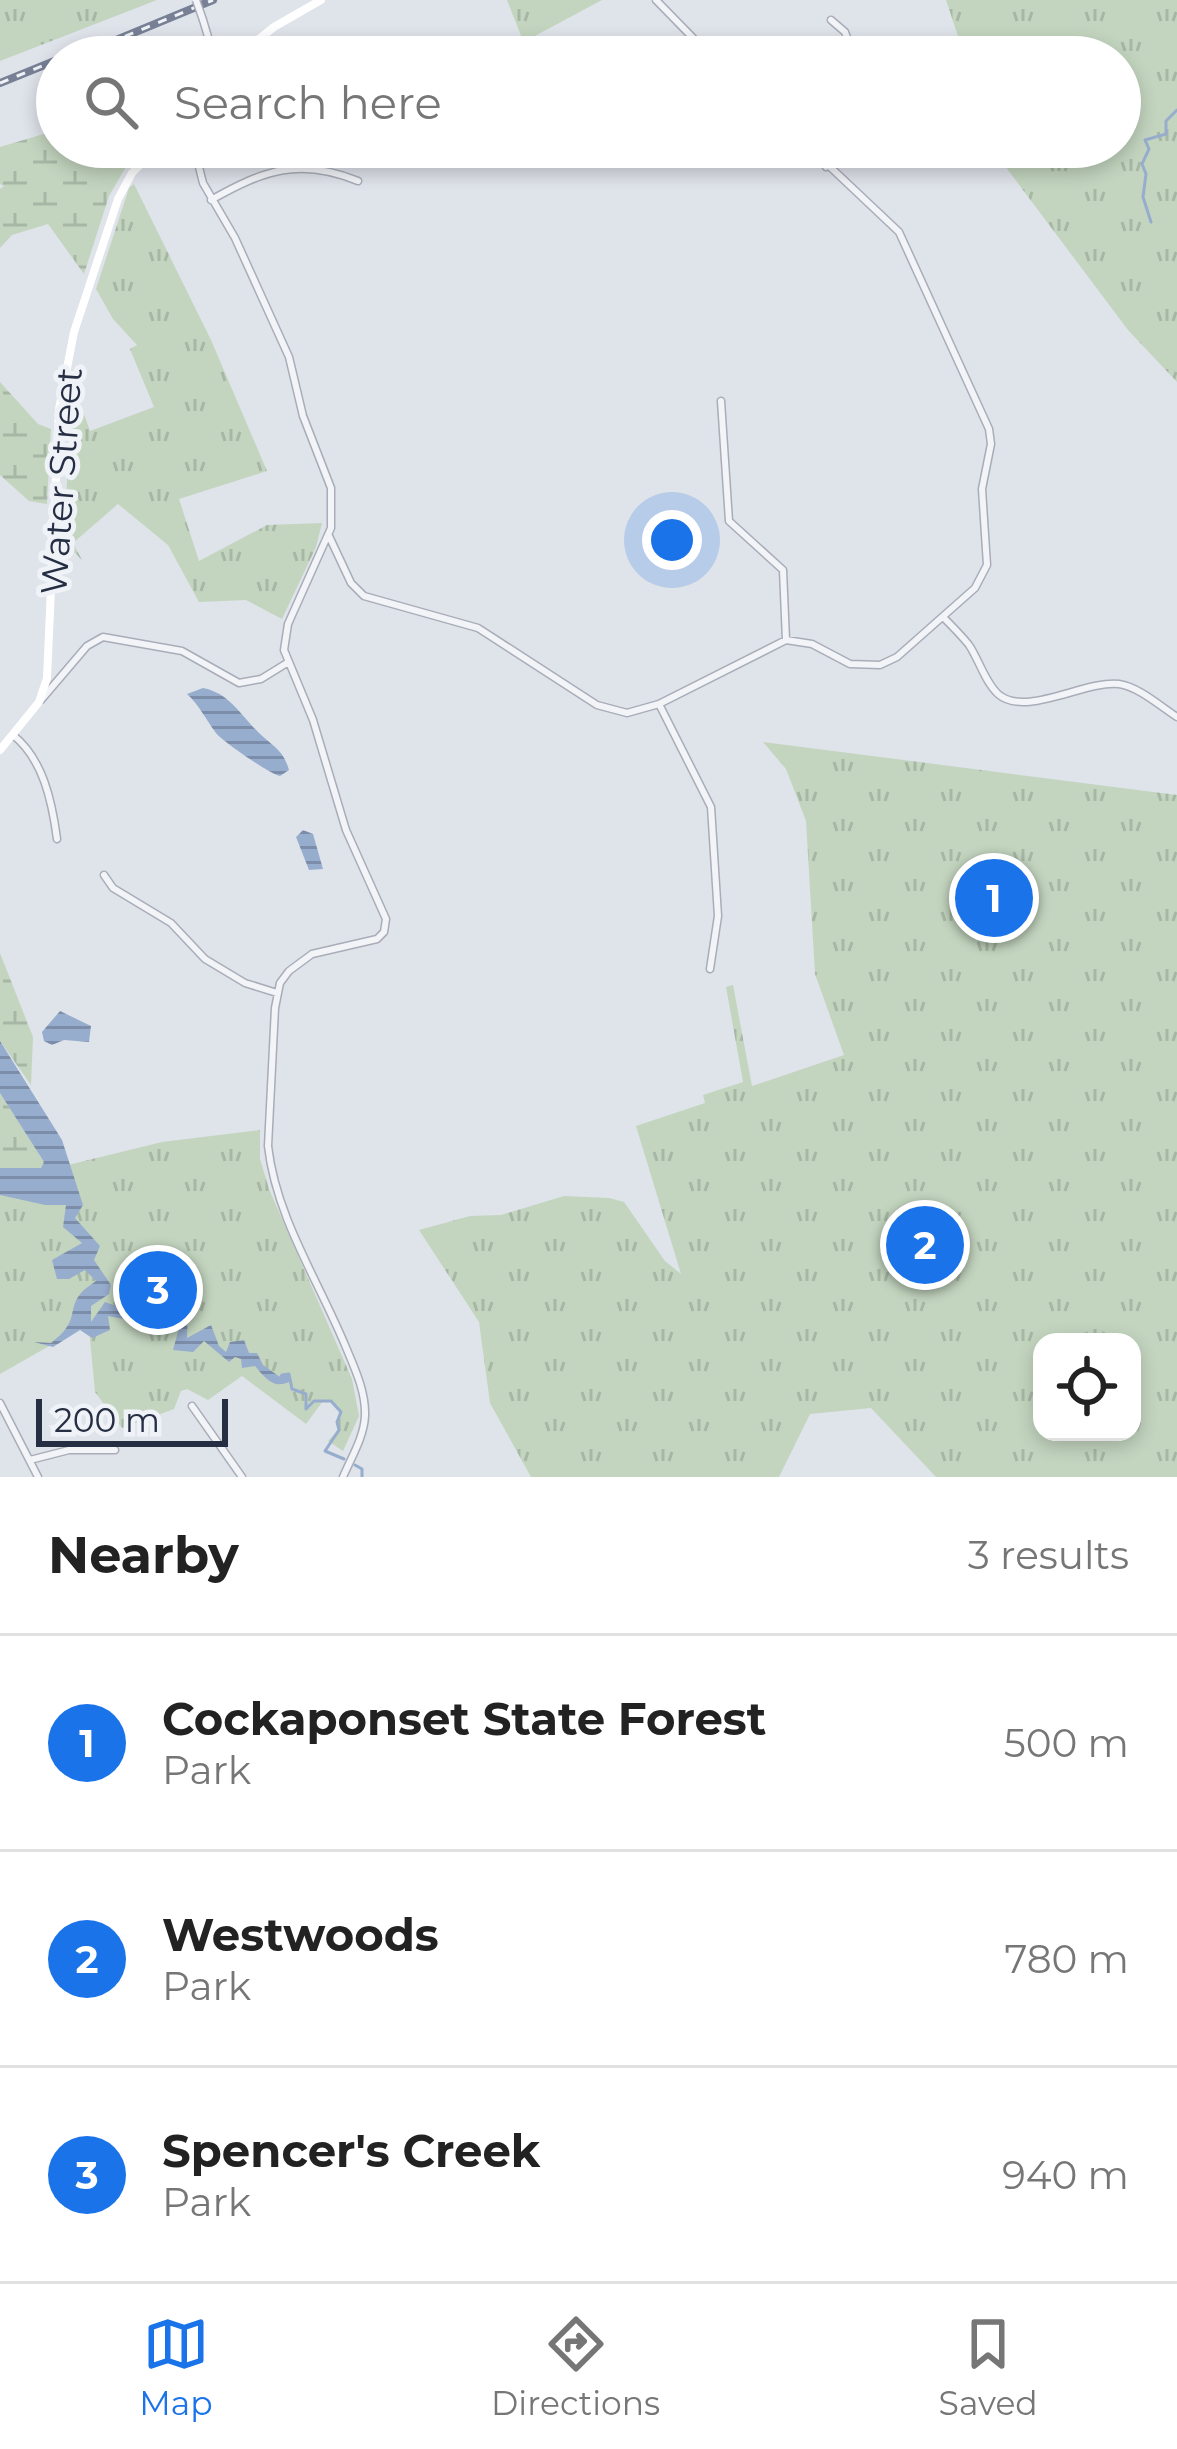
<!DOCTYPE html>
<style>
body{margin:0;font-family:Montserrat,sans-serif;background:#f2f2f2;color:#222}
.controls{position:absolute;right:36px;bottom:36px;display:grid;overflow:hidden;border-radius:24px;box-shadow:0 6px 18px #0003}
.controls button{width:108px;height:108px;display:grid;place-items:center;padding:0;border:0;border-bottom:3px solid #e0e0e0;background:#fff;color:#222;font:60px sans-serif}
.scale{position:absolute;left:36px;bottom:30px;width:192px;box-sizing:border-box;padding-left:12px;border:6px solid #262e43;border-top:0;font-size:33px;line-height:42px;white-space:nowrap;color:#262e43;-webkit-text-stroke:9px #eff2f7;paint-order:stroke}
.you{position:absolute;left:672px;top:540px;width:42px;height:42px;margin:-30px;border:9px solid #fff;border-radius:50%;background:#1a73e8;box-shadow:0 0 0 18px #1a73e833}
.badge{display:grid;place-items:center;width:78px;height:78px;border-radius:50%;background:#1a73e8;color:#fff;font-size:39px;font-weight:700}
.pin{position:absolute;translate:-50% -50%;border:6px solid #fff;box-shadow:0 3px 12px #0006}
.list{margin:0;padding:0;list-style:none}
h2{display:flex;justify-content:space-between;align-items:center;height:156px;margin:0;padding:0 48px;font-size:51px}
h2 small{font-size:39px;font-weight:400;color:#767676}
.list li{display:grid;grid-template-columns:78px 1fr auto;gap:36px;align-items:center;box-sizing:border-box;height:216px;padding:0 48px;border-top:3px solid #e0e0e0}
.list b{display:block;font-size:45px;white-space:nowrap}
.list p{margin:0;font-size:39px;white-space:nowrap;color:#767676}
.list em{font-size:39px;font-style:normal;color:#767676}
.icon{flex:none;width:66px;height:66px;fill:none;stroke:currentColor;stroke-width:2;stroke-linecap:round;stroke-linejoin:round}
.map{position:relative;flex:none;width:1177px;height:1477px;overflow:hidden}
.search{position:absolute;background:#fff;box-shadow:0 6px 18px #0003;left:36px;right:36px;top:36px;height:132px;display:flex;align-items:center;gap:30px;box-sizing:border-box;padding:0 42px;border-radius:66px;color:#767676;font-size:45px}
.sheet{height:804px;background:#fff}
nav{display:flex;justify-content:space-around;align-items:center;box-sizing:border-box;height:168px;border-top:3px solid #e0e0e0;background:#fff;font-size:33px;color:#767676}
nav a{display:grid;justify-items:center;gap:6px}
nav .on{color:#1a73e8}
.map>svg:first-child{display:block}
</style>
<div class="map">
<svg width="1177" height="1477" viewBox="0 0 1177 1477">
<defs>
<pattern id="wetland-marsh" width="20" height="14" patternUnits="userSpaceOnUse" patternTransform="scale(3)"><rect width="20" height="14" fill="#c3d5bf"/><path d="M1 5h8M5 5V1M11 12h8M15 12V8" fill="none" stroke="#a7b7a5"/></pattern>
<pattern id="park-tufts" width="24" height="20" patternUnits="userSpaceOnUse" patternTransform="scale(3)"><rect width="24" height="20" fill="#c3d5bf"/><path d="M3 7l-1-3M5 7V3M7 7l1-3M15 17l-1-3M17 17v-4M19 17l1-3" fill="none" stroke="#a7b7a5"/></pattern>
<pattern id="water-rules" width="6" height="5" patternUnits="userSpaceOnUse" patternTransform="scale(3)"><rect width="6" height="5" fill="#97adce"/><path d="M0 2.5h6" fill="none" stroke="#7b8da9"/></pattern>
</defs>
<rect width="100%" height="100%" fill="#dfe3ea"/>
<path fill="url(#wetland-marsh)" d="M 57,130 L 57,147 L 131,147 L 134,153 L 109,196 L 84,274 L 48,224 L 12,235 L 0,248 L 0,189 L 4,186 L 0,184 L 0,147 Z
M 0,382 L 38,424 L 51,429 L 47,504 L 29,501 L 0,475 Z
M 0,953 L 33,1037 L 31,1085 L 0,1041 Z
M 0,1093 L 44,1162 L 41,1168 L 0,1168 Z"/>
<path fill="url(#park-tufts)" fill-rule="evenodd" d="M 0,0 L 157,0 L 0,61 Z
M 507,0 L 602,0 L 533,37 L 525,46 Z
M 946,0 L 1177,0 L 1177,382 L 1128,330 L 993,150 L 962,147 L 1120,147 L 1120,57 L 965,57 Z
M 134,184 L 211,340 L 267,471 L 179,499 L 199,561 L 267,525 L 322,523 L 316,547 L 282,619 L 246,600 L 199,602 L 168,545 L 118,504 L 73,543 L 82,560 L 64,542 L 72,380 L 90,431 L 154,407 L 130,349 L 137,345 L 113,319 L 96,289 L 129,188 Z
M 763,742 L 1177,795 L 1177,1477 L 936,1477 L 871,1408 L 810,1414 L 779,1477 L 531,1477 L 490,1403 L 479,1322 L 419,1230 L 470,1216 L 501,1215 L 564,1196 L 609,1198 L 624,1202 L 665,1261 L 681,1274 L 636,1126 L 705,1103 L 703,1095 L 743,1082 L 726,987 L 733,985 L 752,1086 L 844,1055 L 815,974 L 806,821 L 786,769 ZM 1042,1342 L 1132,1342 L 1132,1432 L 1042,1432 Z
M 260,1130 L 260,1159 L 269,1189 L 352,1379 L 359,1416 L 343,1451 L 328,1441 L 338,1430 L 339,1410 L 332,1402 L 323,1401 L 306,1424 L 242,1376 L 208,1400 L 187,1389 L 181,1391 L 174,1409 L 122,1428 L 95,1392 L 89,1329 L 84,1321 L 51,1345 L 0,1374 L 0,1190 L 70,1174 L 68,1165 L 162,1142 Z"/>
<path fill="url(#water-rules)" d="M 203,688 C 229,693 240,714 258,732 C 272,746 283,749 289,770 L 280,776 C 270,774 222,741 216,733 C 206,720 200,706 187,694 Z
M 303,830 L 313,834 L 323,869 L 309,870 L 296,837 Z
M 60,1011 L 91,1026 L 89,1042 L 64,1040 L 52,1045 L 44,1041 L 42,1032 Z
M 0,1041 L 62,1140 L 83,1205 L 75,1218 L 100,1246 L 94,1260 L 111,1285 L 109,1294 L 91,1306 L 91,1322 L 105,1302 L 122,1308 L 117,1289 L 127,1277 L 166,1282 L 170,1290 L 169,1297 L 188,1305 L 187,1338 L 211,1325 L 219,1346 L 226,1352 L 230,1342 L 244,1340 L 249,1353 L 257,1353 L 263,1365 L 280,1377 L 288,1373 L 291,1381 C 274,1390 266,1379 255,1366 L 242,1368 L 241,1359 L 235,1357 L 229,1362 L 204,1341 L 193,1352 L 173,1350 L 183,1314 L 163,1306 L 159,1291 L 130,1291 L 133,1307 L 124,1319 L 108,1316 L 110,1330 L 92,1338 L 80,1330 L 53,1347 L 34,1342 L 51,1343 C 81,1320 66,1311 81,1293 C 85,1288 91,1285 96,1281 L 85,1270 L 69,1279 L 57,1279 L 52,1260 L 82,1243 L 63,1227 L 66,1205 L 45,1205 L 0,1195 L 0,1168 L 41,1168 L 44,1162 L 0,1093 Z"/>
<g fill="none" stroke-linecap="round" stroke-linejoin="round">
<path stroke="#97adce" stroke-width="3" d="M 1151,222 L 1143,197 L 1146,174 L 1142,164 L 1149,149 L 1145,140 L 1166,134 L 1166,121 L 1177,110
M 279,1380 L 282,1375 L 289,1374 L 292,1389 L 306,1394 L 306,1409 L 314,1401 L 331,1401 L 341,1412 L 337,1422 L 339,1430 L 325,1451 L 344,1459
M 355,1465 L 362,1469 L 362,1477"/>
<defs>
<path id="street" d="M 656,0 L 695,40 L 723,57
M 203,20 L 214,57
M 831,20 L 845,32 L 854,57
M 194,147 L 203,183 L 235,238 L 289,357 L 303,416 L 331,488 L 331,528 L 288,624 L 284,650 L 313,720 L 346,830 L 386,919 L 384,932 L 377,939 L 312,954 L 289,971 L 280,983 L 275,1008 L 268,1146 C 276,1217 318,1280 345,1345 C 354,1367 366,1391 365,1416 C 364,1437 351,1458 343,1477
M 826,167 L 851,147
M 211,200 C 264,170 300,157 358,181
M 721,401 L 729,521 L 783,570 L 786,640
M 329,536 L 351,583 L 364,596 L 478,628 L 597,705 L 627,713 L 659,704 L 786,640 L 812,644 L 850,664 L 880,665 L 897,657 L 975,588 L 987,565 L 982,489 L 991,444 L 989,429 L 899,232 L 809,147
M 943,617 C 952,626 961,635 969,645 C 979,660 985,682 998,694 C 1025,718 1085,680 1119,684 C 1139,687 1160,706 1177,717
M 41,700 L 87,646 L 103,637 L 182,651 L 239,683 L 261,679 L 287,663
M 659,704 L 711,807 L 718,916 L 710,969
M 13,735 C 43,759 52,801 57,839
M 104,875 L 113,888 L 171,923 L 205,959 L 245,983 L 277,993
M 0,1403 L 38,1477
M 192,1406 L 242,1477
M 30,1460 L 69,1450 L 115,1450"/>
</defs>
<use href="#street" stroke="#a8adb8" stroke-width="9"/>
<use href="#street" stroke="#f2f4f8" stroke-width="6"/>
<path stroke="#fff" stroke-width="8" d="M 236,57 L 274,27 L 321,0
M 0,750 L 39,702 L 47,678 L 59,409 L 74,332 L 118,199 L 132,173 L 158,147"/>
<defs>
<path id="rail" d="M 75,57 L 213,0
M 0,83 L 57,60"/>
</defs>
<use href="#rail" stroke="#778095" stroke-width="8"/>
<use href="#rail" stroke="#eff2f7" stroke-width="3" stroke-dasharray="9" stroke-linecap="butt"/>
<defs>
<path id="street-bridge" d="M 196,0 L 203,20"/>
</defs>
<use href="#street-bridge" stroke="#a8adb8" stroke-width="9" stroke-linecap="butt"/>
<use href="#street-bridge" stroke="#f2f4f8" stroke-width="6"/>
</g>
<g text-anchor="middle" stroke-width="10" stroke-linejoin="round" paint-order="stroke">
<g font-size="36" fill="#262e43" stroke="#eff2f7">
<text transform="translate(61 481) rotate(-86)" y="13">Water Street</text>
</g>
</g>
</svg>
<div class="controls">
<button><svg class="icon" aria-label="locate" viewBox="0 0 24 24"><circle cx="12" cy="12" r="6"/><path d="M12 2v4M12 18v4M2 12h4M18 12h4"/></svg></button>
</div>
<div class="scale">200 m</div>
<div class="you"></div>
<div class="pin badge" style="left:994px;top:898px">1</div>
<div class="pin badge" style="left:925px;top:1245px">2</div>
<div class="pin badge" style="left:158px;top:1290px">3</div>
<div class="search"><svg class="icon" aria-label="search" viewBox="0 0 24 24"><circle cx="10" cy="10" r="6"/><path d="M15 15l6 6"/></svg>Search here</div>
</div>
<section class="sheet">
<h2>Nearby<small>3 results</small></h2>
<ul class="list">
<li><span class="badge">1</span><div><b>Cockaponset State Forest</b><p>Park</p></div><em>500 m</em></li>
<li><span class="badge">2</span><div><b>Westwoods</b><p>Park</p></div><em>780 m</em></li>
<li><span class="badge">3</span><div><b>Spencer's Creek</b><p>Park</p></div><em>940 m</em></li>
</ul>
</section>
<nav>
<a class="on"><svg class="icon" aria-label="map" viewBox="0 0 24 24"><path d="M3 6l6-2 6 2 6-2v14l-6 2-6-2-6 2zM9 4v14M15 6v14"/></svg>Map</a>
<a><svg class="icon" aria-label="directions" viewBox="0 0 24 24"><path d="M12 3l9 9-9 9-9-9zM9 14v-3h6M13 9l2 2-2 2"/></svg>Directions</a>
<a><svg class="icon" aria-label="saved" viewBox="0 0 24 24"><path d="M7 4h10v16l-5-4-5 4z"/></svg>Saved</a>
</nav>
